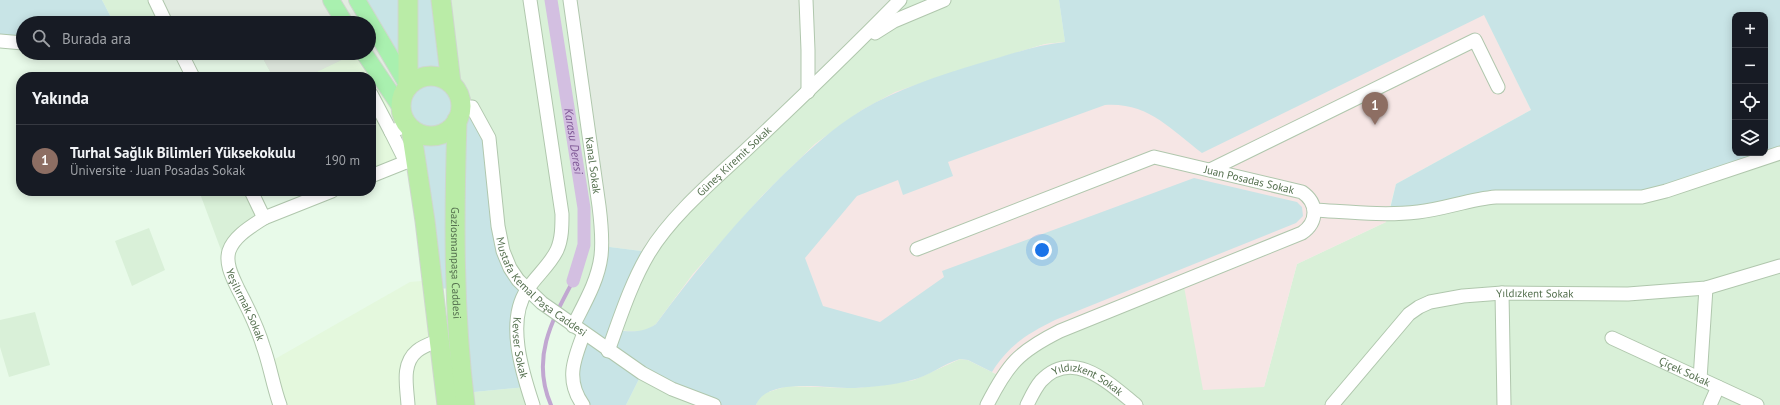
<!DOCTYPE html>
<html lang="tr">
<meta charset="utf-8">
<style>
body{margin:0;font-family:"PT Sans",sans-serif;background:#242831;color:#f1f3f6}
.controls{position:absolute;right:12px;top:12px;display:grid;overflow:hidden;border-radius:8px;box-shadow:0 2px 10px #0003}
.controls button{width:36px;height:36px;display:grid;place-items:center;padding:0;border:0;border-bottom:1px solid #363941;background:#171b24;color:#f1f3f6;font:20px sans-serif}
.you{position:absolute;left:1042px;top:250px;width:14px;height:14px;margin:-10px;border:3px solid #fff;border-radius:50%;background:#1a73e8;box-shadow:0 0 0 6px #1a73e833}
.badge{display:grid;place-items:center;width:26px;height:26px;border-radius:50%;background:#83d45d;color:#fff;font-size:13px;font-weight:700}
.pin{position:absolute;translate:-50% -33px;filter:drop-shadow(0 1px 2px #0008)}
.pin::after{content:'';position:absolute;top:21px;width:14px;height:12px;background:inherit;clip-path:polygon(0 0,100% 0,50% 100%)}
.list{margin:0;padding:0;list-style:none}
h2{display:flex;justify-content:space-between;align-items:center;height:52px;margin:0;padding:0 16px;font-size:17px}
h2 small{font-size:13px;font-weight:400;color:#9ea1a6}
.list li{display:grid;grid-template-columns:26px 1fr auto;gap:12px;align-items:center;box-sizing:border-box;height:72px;padding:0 16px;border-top:1px solid #363941}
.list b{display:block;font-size:15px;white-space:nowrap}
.list p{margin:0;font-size:13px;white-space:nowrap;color:#9ea1a6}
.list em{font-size:13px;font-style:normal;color:#9ea1a6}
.icon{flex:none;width:22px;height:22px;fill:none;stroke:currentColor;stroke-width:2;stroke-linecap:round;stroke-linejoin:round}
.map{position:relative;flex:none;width:1780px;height:405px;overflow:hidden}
.search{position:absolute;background:#171b24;box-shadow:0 2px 10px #0003;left:16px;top:16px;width:360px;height:44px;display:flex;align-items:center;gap:10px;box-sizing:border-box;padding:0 14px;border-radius:22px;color:#9ea1a6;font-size:15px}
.panel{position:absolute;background:#171b24;box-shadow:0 2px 10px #0003;left:16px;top:72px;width:360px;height:124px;border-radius:16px}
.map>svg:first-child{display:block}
</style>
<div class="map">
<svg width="1780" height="405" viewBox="0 0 1780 405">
<rect width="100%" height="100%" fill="#e8fae9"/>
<path fill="#d9f0d8" d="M 102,0 L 570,0 L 602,246 L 573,326 L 542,303 L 371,77 L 273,77 L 260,53 L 369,53 L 369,23 L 244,23 L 241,19 L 234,23 L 114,23 Z
M 900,0 L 1059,0 L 1065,42 L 1045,44 L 963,69 L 862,110 L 815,144 L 763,195 L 693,274 L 656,324 L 648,330 L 639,332 L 616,330 L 649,252 Z
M 1780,153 L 1780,405 L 756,405 L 758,399 L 765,393 L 787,386 L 855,388 L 884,385 L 914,380 L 960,359 L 968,360 L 1002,377 L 1017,357 L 1183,281 L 1264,387 L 1297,264 L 1386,222 L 1389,213 Z
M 199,191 L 251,191 L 264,218 L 229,251 L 221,250 Z
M 149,228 L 165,270 L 132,286 L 115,241 Z
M 35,312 L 50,365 L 9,377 L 0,347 L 0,320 Z
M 642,373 L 714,405 L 626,405 Z
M 527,387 L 533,405 L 465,405 L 464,393 Z"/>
<path fill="#e4f8dd" d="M 356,53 L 364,53 L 401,108 L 416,158 L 371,176 L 371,77 L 306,77 Z
M 433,280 L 447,405 L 280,405 L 268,363 L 410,282 Z"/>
<path fill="#e2ebe1" d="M 155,0 L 408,0 L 408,86 L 402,97 L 369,53 L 369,23 L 244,23 L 241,19 L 234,23 L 166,23 Z
M 570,0 L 900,0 L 649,252 L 602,246 Z
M 260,53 L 356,53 L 306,77 L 273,77 Z"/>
<path fill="#f6e6e5" d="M 1477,0 L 1531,110 L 1396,184 L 1386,222 L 1297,264 L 1264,387 L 1203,390 L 1183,281 L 1060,331 L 1002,377 L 968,360 L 960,359 L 914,380 L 884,385 L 855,388 L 787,386 L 765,393 L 758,399 L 756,405 L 616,330 L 639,332 L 648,330 L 656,324 L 693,274 L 763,195 L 815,144 L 862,110 L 895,92 L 963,69 L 1045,44 Z"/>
<path fill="#c8e4e6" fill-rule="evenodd" d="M 0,0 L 102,0 L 114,23 L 23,23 L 23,43 L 0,41 Z
M 357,0 L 441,0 L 455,88 L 459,95 L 461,107 L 472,107 L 489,138 L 498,226 L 527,290 L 520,305 L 527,387 L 464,393 L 455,288 L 434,289 L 402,114 L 402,97 L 405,90 Z
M 1059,0 L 1780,0 L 1780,153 L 1666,191 L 1513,196 L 1389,213 L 1396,184 L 1531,110 L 1484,15 L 1202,153 C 1170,129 1148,102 1105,105 L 948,162 L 953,176 L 903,195 L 898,180 L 857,196 L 805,258 L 823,306 L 880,322 L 944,277 L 942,271 L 1194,178 L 1297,202 L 1302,207 L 1303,216 L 1296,223 L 1055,320 C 1027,334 1009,345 992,372 L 968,360 L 960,359 C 943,364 929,376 912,380 C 894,385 874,387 855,388 C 830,389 767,376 756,405 L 714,405 L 642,373 L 626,405 L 583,405 L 573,385 L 584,334 L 573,326 L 602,246 L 649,252 L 616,330 C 631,332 643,333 656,324 C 695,271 738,219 785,173 C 809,150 834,127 862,110 C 897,89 938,76 977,64 C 1006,56 1035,45 1065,42 ZM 1735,15 L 1765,15 L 1765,153 L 1735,153 Z"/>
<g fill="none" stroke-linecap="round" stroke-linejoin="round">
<path stroke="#c1a7d1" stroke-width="4" d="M 551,405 C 531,359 551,322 573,281"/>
<path stroke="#d3bfe1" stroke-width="13" id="s1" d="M 551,0 L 584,208 L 584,245 L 573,281"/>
<defs>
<g id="minor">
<path d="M 155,0 L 166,23"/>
<path id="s2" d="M 530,0 L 562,214 C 562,226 562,239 557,250 C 550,265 536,276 527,290 C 506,321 522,372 533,405"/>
<path id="s3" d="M 570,0 L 599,206 C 601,222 603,239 601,256 C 598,281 584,304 573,326"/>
<path d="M 806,0 L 808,50 L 808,92"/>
<path d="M 875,33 L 894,21 L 944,0"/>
<path d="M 0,41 L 23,43"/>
<path d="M 181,53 L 193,77"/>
<path d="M 371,94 L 391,132 L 407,125"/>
<path id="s4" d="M 461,108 L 472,107 L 489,138 L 498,226 L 503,251 L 510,268 L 518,280 L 542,303 L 642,373 L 672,389 L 714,405"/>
<path d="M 391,132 L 406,162"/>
<path d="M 1210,170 L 1475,40 L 1498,87"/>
<path d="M 371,176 L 416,158"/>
<path d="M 251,191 L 264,218 L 332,191"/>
<path d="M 1315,210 C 1349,212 1384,216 1418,212 C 1445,209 1470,199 1496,197 L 1642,197 L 1666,191 L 1780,153"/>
<path id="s5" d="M 264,218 C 252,226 234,236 229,251 C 225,264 233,278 238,289 C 248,308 257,326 263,346 C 270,365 273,386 280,405"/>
<path id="s6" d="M 917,249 L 1154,157 L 1302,192 C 1318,203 1318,222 1302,233 L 1060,331 C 1018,352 1008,364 987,405"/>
<path d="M 1502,293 L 1504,405"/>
<path id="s7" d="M 1612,338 L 1757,405"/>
<path id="s8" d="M 608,351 C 620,318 631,283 649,253 C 672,215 714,180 746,150 C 798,101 850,51 900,0"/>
<path d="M 1700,379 L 1706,288"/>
<path d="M 408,405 C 407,387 401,364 417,351 C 423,346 432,343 440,340"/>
<path d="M 583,405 C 565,380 574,359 584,333"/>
<path id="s9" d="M 1027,405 C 1031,397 1035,388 1041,381 C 1073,347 1110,384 1136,405"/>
<path id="s10" d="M 1332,405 L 1409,314 L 1419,307 L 1430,302 L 1463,296 L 1502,293 L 1628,294 L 1706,288 L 1780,266"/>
<path d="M 1710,405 L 1718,387"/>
</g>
<path id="major" d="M 331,0 L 345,23
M 357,0 L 408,86
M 364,53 L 401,108"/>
<g id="highway">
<path d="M 441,0 L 451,83"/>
<circle cx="431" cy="106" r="30"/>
<path d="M 408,86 L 408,0"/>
<path id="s11" d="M 457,120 C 454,216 453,310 465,405"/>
<path d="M 411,129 L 425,221 L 447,405"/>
</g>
</defs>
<use href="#minor" stroke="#b0c7ad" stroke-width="15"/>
<use href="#major" stroke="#cfd7ce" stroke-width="18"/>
<use href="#highway" stroke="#cfd7ce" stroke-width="21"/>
<use href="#minor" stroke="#fff" stroke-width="13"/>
<use href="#major" stroke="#a9f0af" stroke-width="16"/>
<use href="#highway" stroke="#baeca7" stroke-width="19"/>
</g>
<g text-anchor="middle" stroke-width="3" stroke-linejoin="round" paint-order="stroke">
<g font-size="11" fill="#55704f" stroke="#eefdef">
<text dy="4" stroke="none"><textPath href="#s8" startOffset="232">Güneş Kiremit Sokak</textPath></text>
<text dy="4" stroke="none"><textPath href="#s3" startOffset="167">Kanal Sokak</textPath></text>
<text dy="4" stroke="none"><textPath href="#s6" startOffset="352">Juan Posadas Sokak</textPath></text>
<text dy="4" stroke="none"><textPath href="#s11" startOffset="143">Gaziosmanpaşa Caddesi</textPath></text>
<text dy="4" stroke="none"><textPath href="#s4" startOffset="213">Mustafa Kemal Paşa Caddesi</textPath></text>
<text dy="4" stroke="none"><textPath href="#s10" startOffset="249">Yıldızkent Sokak</textPath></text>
<text dy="4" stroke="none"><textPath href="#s5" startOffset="106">Yeşilırmak Sokak</textPath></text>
<text dy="4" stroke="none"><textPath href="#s2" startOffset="363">Kevser Sokak</textPath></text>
<text dy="4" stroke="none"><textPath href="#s7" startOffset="80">Çiçek Sokak</textPath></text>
<text dy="4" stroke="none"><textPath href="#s9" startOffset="81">Yıldızkent Sokak</textPath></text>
</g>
<g font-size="12" font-style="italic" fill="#7d5694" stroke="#eefdef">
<text dy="4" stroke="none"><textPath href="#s1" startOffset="143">Karasu Deresi</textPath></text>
</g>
</g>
</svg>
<div class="controls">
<button>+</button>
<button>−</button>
<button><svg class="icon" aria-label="locate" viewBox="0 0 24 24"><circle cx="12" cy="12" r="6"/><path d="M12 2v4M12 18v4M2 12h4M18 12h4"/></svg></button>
<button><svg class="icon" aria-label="layers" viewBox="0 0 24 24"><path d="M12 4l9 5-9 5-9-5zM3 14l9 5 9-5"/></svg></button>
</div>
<div class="you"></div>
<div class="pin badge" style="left:1375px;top:125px;background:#8d6e63">1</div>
<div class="search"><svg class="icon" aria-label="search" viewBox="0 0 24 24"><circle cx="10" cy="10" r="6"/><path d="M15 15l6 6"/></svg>Burada ara</div>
<section class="panel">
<h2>Yakında<small></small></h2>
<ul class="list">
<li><span class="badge" style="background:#8d6e63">1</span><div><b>Turhal Sağlık Bilimleri Yüksekokulu</b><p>Üniversite · Juan Posadas Sokak</p></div><em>190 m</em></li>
</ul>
</section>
</div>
